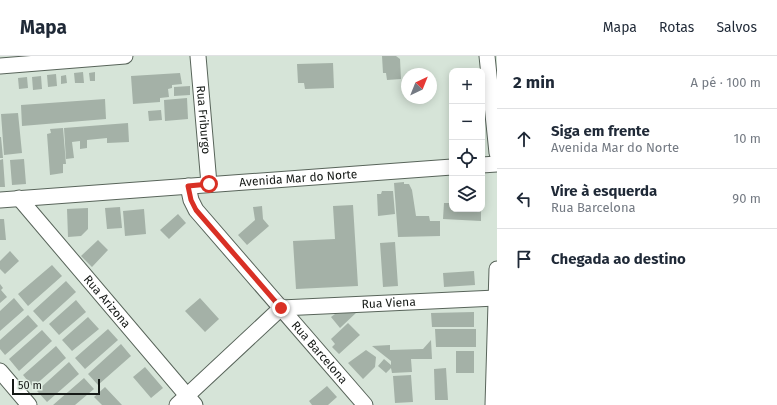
<!DOCTYPE html>
<html lang="pt">
<meta charset="utf-8">
<style>
body{margin:0;font-family:"Fira Sans",sans-serif;background:#f6f6f7;color:#1f2937}
.controls{position:absolute;right:12px;top:12px;display:grid;overflow:hidden;border-radius:8px;box-shadow:0 2px 10px #0003}
.controls button{width:36px;height:36px;display:grid;place-items:center;padding:0;border:0;border-bottom:1px solid #e0e1e3;background:#fff;color:#1f2937;font:20px sans-serif}
.compass{position:absolute;left:401px;top:12px;width:36px;height:36px;border-radius:50%;background:#fff;box-shadow:0 2px 10px #0003;rotate:43deg}
.scale{position:absolute;left:12px;bottom:10px;width:88px;box-sizing:border-box;padding-left:4px;border:2px solid #161a17;border-top:0;font-size:11px;line-height:14px;white-space:nowrap;color:#161a17;-webkit-text-stroke:3px #e3f1e5;paint-order:stroke}
.stop{position:absolute;width:12px;height:12px;margin:-9px;border:3px solid #d93025;border-radius:50%;background:#fff}
.stop.end{background:#d93025;border-color:#fff;box-shadow:0 1px 4px #0008}
.list{margin:0;padding:0;list-style:none}
h2{display:flex;justify-content:space-between;align-items:center;height:52px;margin:0;padding:0 16px;font-size:17px}
h2 small{font-size:13px;font-weight:400;color:#747a83}
.list li{display:grid;grid-template-columns:26px 1fr auto;gap:12px;align-items:center;box-sizing:border-box;height:60px;padding:0 16px;border-top:1px solid #e0e1e3}
.list b{display:block;font-size:15px;white-space:nowrap}
.list p{margin:0;font-size:13px;white-space:nowrap;color:#747a83}
.list em{font-size:13px;font-style:normal;color:#747a83}
.icon{flex:none;width:22px;height:22px;fill:none;stroke:currentColor;stroke-width:2;stroke-linecap:round;stroke-linejoin:round}
.map{position:relative;flex:none;width:497px;height:349px;overflow:hidden}
header{display:flex;align-items:center;gap:24px;box-sizing:border-box;height:56px;padding:0 20px;background:#fff;border-bottom:1px solid #e0e1e3}
header strong{font-size:19px}
nav{display:flex;gap:22px;margin-inline-start:auto;font-size:14px}
main{display:flex}
aside{flex:1;background:#fff}
.map>svg:first-child{display:block}
</style>
<header>
<strong>Mapa</strong>
<nav><a>Mapa</a><a>Rotas</a><a>Salvos</a></nav>
</header>
<main>
<div class="map">
<svg width="497" height="349" viewBox="0 0 497 349">
<rect width="100%" height="100%" fill="#d6e4d8"/>
<path fill="#a4b1a7" d="M 382,0 L 396,0 L 400,3 L 401,23 L 387,24 L 386,17 L 383,17 Z
M 333,7 L 334,32 L 305,33 L 304,27 L 298,27 L 297,8 Z
M 83,16 L 84,27 L 75,27 L 74,17 Z
M 95,16 L 95,25 L 90,25 L 89,17 Z
M 180,17 L 182,28 L 172,29 L 172,32 L 168,33 L 169,41 L 160,42 L 160,46 L 133,48 L 131,20 Z
M 56,18 L 57,30 L 48,31 L 47,19 Z
M 66,19 L 67,27 L 61,28 L 61,20 Z
M 41,20 L 42,33 L 33,34 L 32,21 Z
M 27,21 L 28,32 L 19,33 L 18,22 Z
M 190,30 L 190,39 L 174,40 L 174,31 Z
M 187,42 L 188,63 L 165,65 L 164,44 Z
M 105,43 L 106,63 L 22,70 L 21,49 Z
M 161,54 L 162,64 L 149,65 L 148,55 Z
M 18,57 L 22,97 L 4,99 L 1,58 Z
M 128,67 L 129,86 L 107,87 L 107,82 L 87,84 L 87,92 L 80,93 L 80,85 L 72,86 L 74,102 L 66,103 L 64,72 Z
M 63,72 L 66,108 L 63,108 L 63,117 L 50,119 L 47,78 L 51,77 L 50,73 Z
M 0,81 L 1,81 L 3,102 L 0,102 Z
M 3,103 L 5,131 L 0,131 L 0,104 Z
M 24,103 L 26,128 L 12,129 L 10,104 Z
M 404,126 L 404,128 L 409,128 L 412,134 L 416,160 L 429,160 L 430,165 L 440,165 L 440,180 L 398,181 L 394,127 Z
M 382,135 L 393,135 L 395,158 L 378,160 L 377,138 L 381,138 Z
M 444,147 L 452,147 L 452,153 L 481,153 L 481,165 L 443,163 Z
M 353,149 L 358,230 L 296,233 L 293,185 L 335,183 L 333,150 Z
M 262,150 L 263,163 L 269,170 L 247,189 L 238,179 L 255,164 L 253,151 Z
M 120,151 L 122,172 L 107,173 L 105,152 Z
M 88,152 L 88,173 L 81,180 L 68,181 L 67,153 Z
M 144,153 L 146,178 L 125,180 L 123,155 Z
M 178,158 L 186,167 L 169,183 L 160,174 Z
M 0,163 L 4,163 L 6,184 L 0,184 Z
M 98,184 L 108,194 L 92,211 L 81,200 Z
M 395,186 L 398,230 L 383,231 L 380,187 Z
M 10,195 L 19,205 L 5,218 L 0,213 L 0,205 Z
M 52,209 L 62,220 L 28,250 L 18,238 Z
M 474,215 L 475,229 L 444,231 L 443,217 Z
M 66,225 L 76,236 L 43,266 L 33,255 Z
M 0,228 L 3,232 L 1,234 L 7,241 L 0,247 Z
M 14,242 L 24,254 L 0,275 L 0,255 Z
M 200,242 L 219,263 L 205,276 L 185,255 Z
M 76,244 L 86,256 L 59,279 L 49,268 Z
M 357,256 L 340,272 L 331,261 L 335,258 Z
M 474,256 L 474,271 L 432,271 L 431,257 Z
M 28,259 L 38,270 L 5,299 L 0,293 L 0,284 Z
M 88,261 L 99,273 L 72,295 L 62,284 Z
M 348,267 L 360,279 L 339,298 L 332,291 L 335,288 L 331,283 Z
M 108,273 L 118,284 L 85,313 L 75,302 Z
M 435,273 L 476,273 L 476,291 L 436,291 Z
M 42,274 L 52,285 L 19,315 L 9,303 Z
M 431,284 L 432,303 L 411,303 L 412,316 L 392,317 L 391,312 L 386,317 L 378,310 L 384,303 L 391,309 L 391,305 L 372,290 L 390,289 L 390,294 L 423,293 Z
M 121,288 L 131,300 L 98,329 L 88,318 Z
M 56,290 L 66,302 L 33,331 L 23,319 Z
M 366,294 L 376,301 L 375,311 L 363,323 L 348,307 Z
M 456,295 L 474,295 L 474,317 L 456,317 Z
M 69,306 L 79,318 L 47,346 L 37,335 Z
M 145,311 L 163,332 L 151,342 L 133,321 Z
M 446,312 L 448,344 L 435,344 L 434,313 Z
M 411,319 L 413,346 L 395,347 L 393,320 Z
M 84,322 L 94,333 L 75,349 L 53,349 Z
M 327,330 L 337,341 L 328,349 L 312,349 L 309,345 Z
M 105,331 L 122,349 L 102,349 L 94,341 Z"/>
<g fill="none" stroke-linecap="round" stroke-linejoin="round">
<defs>
<g id="minor">
<path id="s1" d="M 198,0 L 209,128"/>
<path d="M 487,0 L 497,97"/>
<path d="M 0,10 L 125,0"/>
<path d="M 482,109 L 497,108"/>
<path id="s2" d="M 188,130 L 191,144 L 196,154 L 365,349"/>
<path id="s3" d="M 19,142 L 195,349"/>
<path id="s4" d="M 0,144 L 452,111"/>
<path d="M 0,315 L 29,349"/>
<path id="s5" d="M 177,349 L 281,252 L 496,242"/>
<path d="M 493,349 L 497,213"/>
</g>
</defs>
<use href="#minor" stroke="#58645a" stroke-width="17"/>
<use href="#minor" stroke="#fff" stroke-width="15"/>
</g>
<g fill="none" stroke-linecap="round" stroke-linejoin="round">
<path stroke="#d93025" stroke-width="5" d="M 209,128 L 188,130 L 191,144 L 196,154 L 281,252"/>
</g>
<g text-anchor="middle" stroke-width="4" stroke-linejoin="round" paint-order="stroke">
<g font-size="12" fill="#161a17" stroke="#e3f1e5">
<text dy="4" stroke="none"><textPath href="#s1" startOffset="64">Rua Friburgo</textPath></text>
<text dy="4" stroke="none"><textPath href="#s4" startOffset="299">Avenida Mar do Norte</textPath></text>
<text dy="4" stroke="none"><textPath href="#s3" startOffset="136">Rua Arizona</textPath></text>
<text dy="4" stroke="none"><textPath href="#s5" startOffset="250">Rua Viena</textPath></text>
<text dy="4" stroke="none"><textPath href="#s2" startOffset="214">Rua Barcelona</textPath></text>
</g>
</g>
</svg>
<div class="controls">
<button>+</button>
<button>−</button>
<button><svg class="icon" aria-label="locate" viewBox="0 0 24 24"><circle cx="12" cy="12" r="6"/><path d="M12 2v4M12 18v4M2 12h4M18 12h4"/></svg></button>
<button><svg class="icon" aria-label="layers" viewBox="0 0 24 24"><path d="M12 4l9 5-9 5-9-5zM3 14l9 5 9-5"/></svg></button>
</div>
<svg class="compass" viewBox="-18 -18 36 36"><path d="M0-13l5 13h-10z" fill="#e53935"/><path d="M0 13l5-13h-10z" fill="#747a83"/></svg>
<div class="scale">50 m</div>
<div class="stop" style="left:209px;top:128px"></div>
<div class="stop end" style="left:281px;top:252px"></div>
</div>
<aside>
<h2>2 min<small>A pé · 100 m</small></h2>
<ul class="list">
<li><svg class="icon" aria-label="ahead" viewBox="0 0 24 24"><path d="M12 20V5M6 11l6-6 6 6"/></svg><div><b>Siga em frente</b><p>Avenida Mar do Norte</p></div><em>10 m</em></li>
<li><svg class="icon" aria-label="left" viewBox="0 0 24 24"><path d="M17 20v-9H6M10 6l-5 5 5 5"/></svg><div><b>Vire à esquerda</b><p>Rua Barcelona</p></div><em>90 m</em></li>
<li><svg class="icon" aria-label="arrive" viewBox="0 0 24 24"><path d="M6 21V4h12l-3 4 3 4H6"/></svg><div><b>Chegada ao destino</b></div></li>
</ul>
</aside>
</main>
